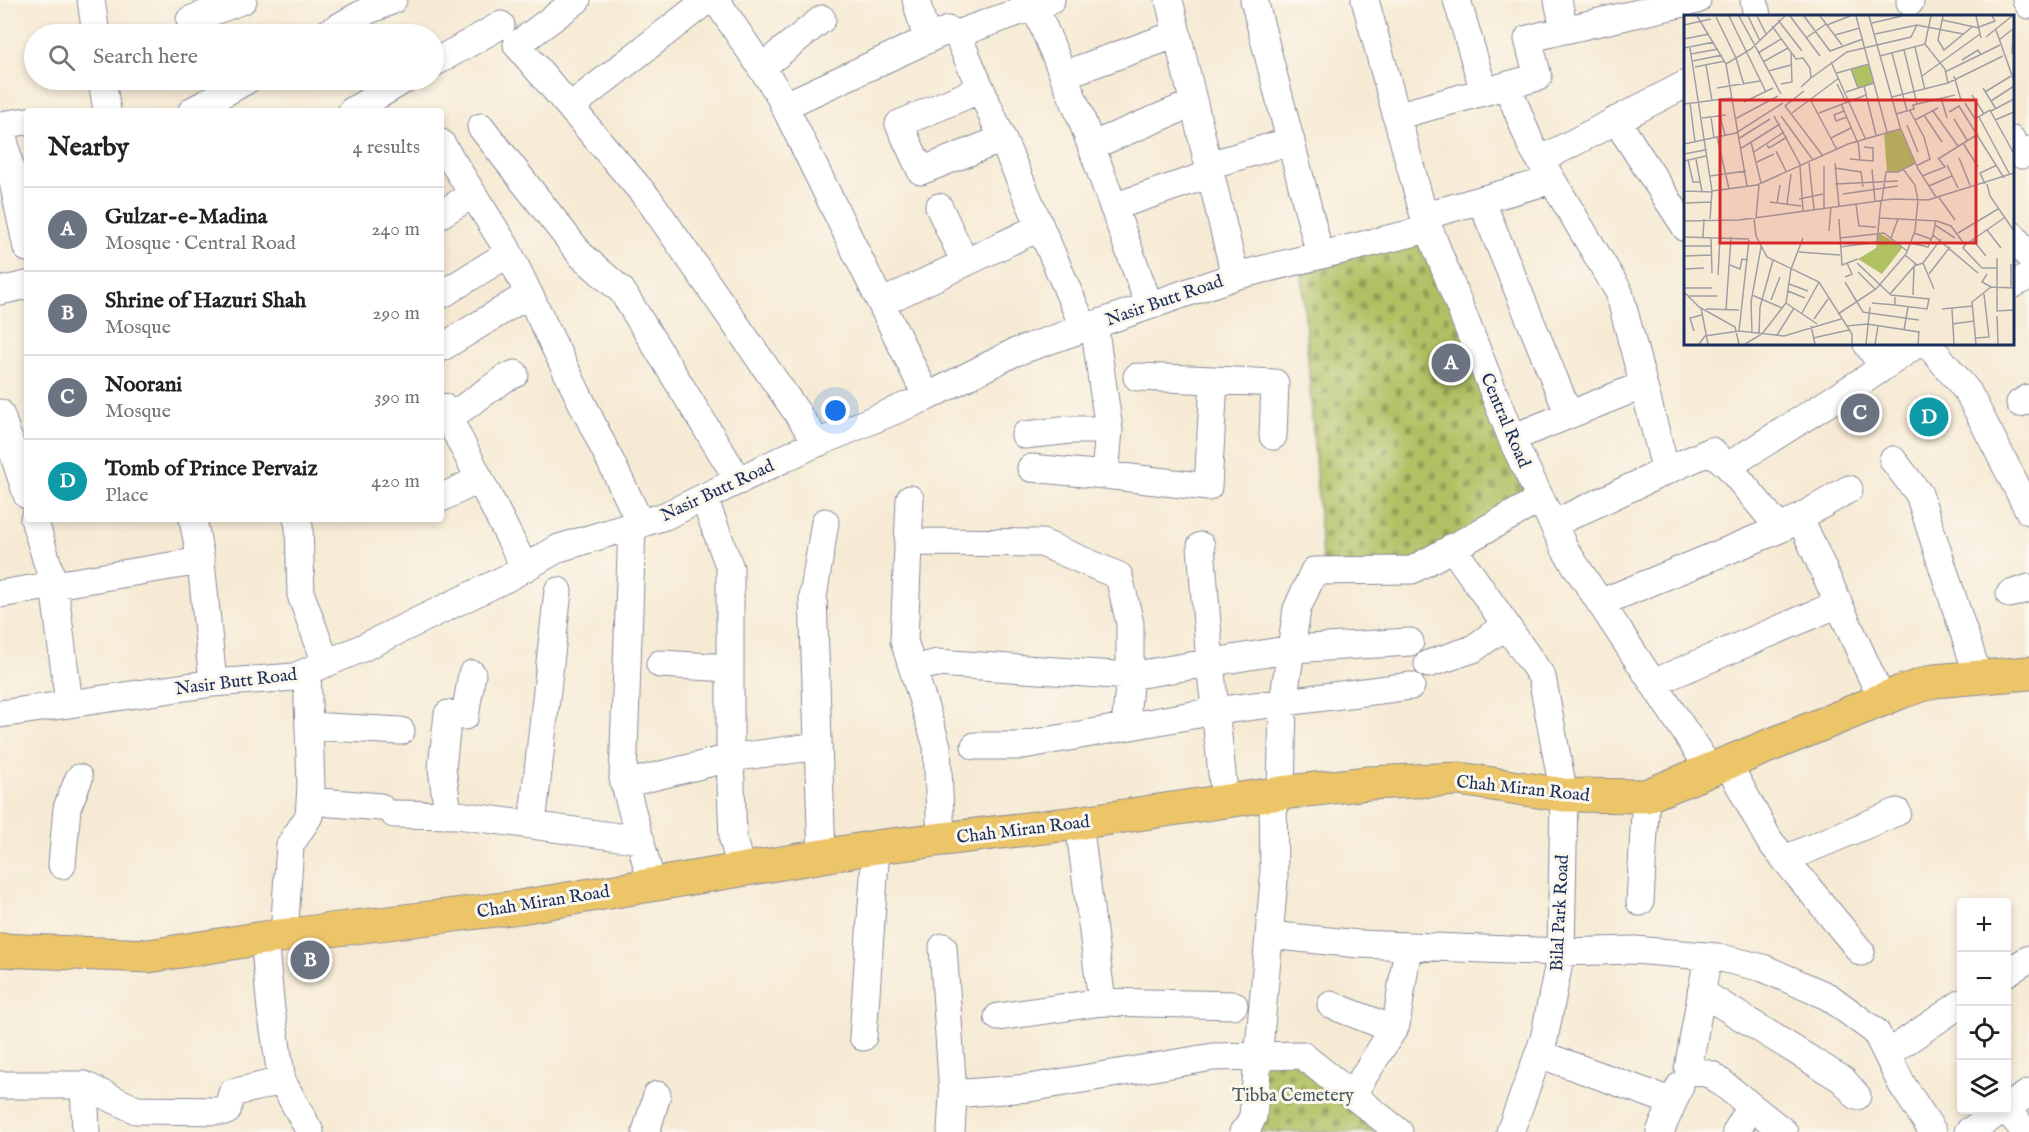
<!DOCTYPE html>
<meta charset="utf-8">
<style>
body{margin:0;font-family:"IM FELL English",serif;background:#f6f6f6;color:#222}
.controls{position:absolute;right:18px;bottom:18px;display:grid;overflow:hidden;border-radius:6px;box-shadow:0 3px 9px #0003}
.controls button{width:54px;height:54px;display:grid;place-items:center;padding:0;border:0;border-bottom:2px solid #e0e0e0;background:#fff;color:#222;font:30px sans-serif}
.you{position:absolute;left:836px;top:411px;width:21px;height:21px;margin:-15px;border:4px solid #fff;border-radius:50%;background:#1a73e8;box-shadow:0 0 0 9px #1a73e833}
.badge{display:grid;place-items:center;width:39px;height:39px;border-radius:50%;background:#0f766e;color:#fff;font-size:20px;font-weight:700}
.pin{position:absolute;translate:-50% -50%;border:3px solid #fff;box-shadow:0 2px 6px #0006}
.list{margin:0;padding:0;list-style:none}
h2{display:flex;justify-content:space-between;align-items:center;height:78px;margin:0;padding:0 24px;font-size:26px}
h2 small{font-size:20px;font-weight:400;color:#767676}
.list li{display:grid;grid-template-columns:39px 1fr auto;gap:18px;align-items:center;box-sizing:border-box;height:84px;padding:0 24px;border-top:2px solid #e0e0e0}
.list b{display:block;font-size:22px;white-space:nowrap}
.list p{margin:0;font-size:20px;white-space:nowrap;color:#767676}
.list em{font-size:20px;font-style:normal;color:#767676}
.icon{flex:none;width:33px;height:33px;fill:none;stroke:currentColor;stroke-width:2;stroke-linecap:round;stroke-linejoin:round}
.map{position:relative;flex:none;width:2029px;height:1132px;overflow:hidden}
.search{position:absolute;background:#fff;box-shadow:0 3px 9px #0003;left:24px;top:24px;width:420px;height:66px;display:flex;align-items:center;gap:15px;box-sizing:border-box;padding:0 21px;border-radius:33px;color:#767676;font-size:22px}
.panel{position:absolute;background:#fff;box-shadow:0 3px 9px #0003;left:24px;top:108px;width:420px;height:414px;border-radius:6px}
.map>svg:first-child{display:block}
</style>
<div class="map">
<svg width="2029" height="1132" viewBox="0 0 2029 1132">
<defs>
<pattern id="cemetery-stones" width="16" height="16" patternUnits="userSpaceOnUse" patternTransform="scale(1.5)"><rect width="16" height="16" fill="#b0c164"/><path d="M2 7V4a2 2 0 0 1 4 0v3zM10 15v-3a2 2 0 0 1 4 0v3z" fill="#8e9d56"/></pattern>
</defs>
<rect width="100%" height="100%" fill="#fbf7ec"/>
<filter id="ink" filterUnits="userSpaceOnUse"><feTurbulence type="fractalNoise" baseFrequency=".0167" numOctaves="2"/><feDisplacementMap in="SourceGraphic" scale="12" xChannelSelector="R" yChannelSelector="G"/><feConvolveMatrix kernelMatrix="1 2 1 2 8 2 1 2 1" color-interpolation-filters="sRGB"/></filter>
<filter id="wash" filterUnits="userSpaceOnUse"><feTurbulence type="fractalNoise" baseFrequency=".008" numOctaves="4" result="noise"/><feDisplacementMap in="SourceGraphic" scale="24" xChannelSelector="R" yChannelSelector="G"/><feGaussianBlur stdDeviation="1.35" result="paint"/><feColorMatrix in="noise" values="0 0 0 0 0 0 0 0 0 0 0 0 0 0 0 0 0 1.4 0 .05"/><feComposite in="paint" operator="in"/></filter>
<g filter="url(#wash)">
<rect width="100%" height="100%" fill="#f6ead4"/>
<path fill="url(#cemetery-stones)" stroke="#667861" stroke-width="1.5" d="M 1429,229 L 1541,499 L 1412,570 L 1323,571 L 1301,260 Z
M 1258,1055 L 1302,1055 L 1399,1132 L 1243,1132 Z"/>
<g id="blocks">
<path fill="#dc9d73" d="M1916 416a13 13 0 1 1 26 0a13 13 0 1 1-26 0Z"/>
</g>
</g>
<g filter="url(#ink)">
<use href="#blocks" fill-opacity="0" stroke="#888c99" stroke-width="1.5"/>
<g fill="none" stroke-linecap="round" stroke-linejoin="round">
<defs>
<path id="minor" d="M 91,0 L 96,34
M 577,0 L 517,45 L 650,201 L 818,443
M 716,0 L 777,91 L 927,397
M 916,0 L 927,40
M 1032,0 L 1080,115 L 1149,305
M 1169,0 L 1235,276
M 1254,0 L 1320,255
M 1365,0 L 1424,216 L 1514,444 L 1566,551 L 1711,771
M 1457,0 L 1484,92
M 1558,0 L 1564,30 L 1697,0
M 1754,0 L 1757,16
M 1910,0 L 1910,2
M 2026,0 L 2029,5
M 190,20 L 243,0
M 326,34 L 369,10 L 393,0
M 957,34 L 1051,0
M 434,63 L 501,25
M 761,68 L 822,19
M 1063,75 L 1177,34
M 102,80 L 107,111
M 1507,85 L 1531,145 L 1619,292 L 1666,471 L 1553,524
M 981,89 L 899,124 L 921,171 L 1002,139
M 784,106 L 948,30 L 957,34 L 1084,328
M 570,107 L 707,0
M 192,111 L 247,80
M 352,111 L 404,80
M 1396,116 L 1538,77 L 1528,39 L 1564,30
M 1616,120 L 1686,228
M 0,125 L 27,121
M 1,125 L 27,248
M 481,127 L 581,255 L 622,291 L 739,481
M 2012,140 L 2022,155 L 2029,150
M 441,143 L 506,247 L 641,524
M 1091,146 L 1194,103
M 1540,160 L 1686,84
M 1209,165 L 1291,141
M 1481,200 L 1569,415
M 939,207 L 965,263
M 1113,207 L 1211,174
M 441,214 L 473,194
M 1424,216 L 1552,180
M 2012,235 L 2029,256
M 2012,285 L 2029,276
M 0,291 L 27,285
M 441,295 L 509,253
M 881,303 L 1040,227
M 1867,344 L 1883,367
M 1928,344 L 1968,392 L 2029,511
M 441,348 L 529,294
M 1214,380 L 1275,383 L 1273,436
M 2020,403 L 2029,398
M 443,407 L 525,568
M 0,413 L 27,495
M 449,418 L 504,379 L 515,374
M 1025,435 L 1071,430 L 1109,430
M 1512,438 L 1643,385
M 1893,460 L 1919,494 L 1978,676
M 1728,466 L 1864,380 L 1917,344
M 1031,468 L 1105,475 L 1109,430 L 1094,324
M 1105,475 L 1208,487 L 1214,380 L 1137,377
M 441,498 L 480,479
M 704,498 L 730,568 L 730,758 L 733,839 L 741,869
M 910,499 L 904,641 L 937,746 L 941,839
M 1800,518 L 1882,700
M 34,519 L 54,585 L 69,704
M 193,519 L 201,561 L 213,683
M 297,519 L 299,526 L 301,595 L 326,663
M 632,526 L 623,778 L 652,884
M 1784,527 L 1849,489
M 908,542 L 1042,543 L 1119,576 L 1130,624 L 1130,676 L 1125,727
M 1201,546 L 1210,663 L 1225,801
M 1452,547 L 1542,677 L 1564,795 L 1561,952 L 1544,1039 L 1510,1132
M 0,594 L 201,561
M 2010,594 L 2029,588
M 1600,603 L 1780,529 L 1728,466 L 1711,451 L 1666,471
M 660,664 L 730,668
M 1428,664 L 1473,649 L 1506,625
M 913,669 L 937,663 L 1130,676 L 1292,649 L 1410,642
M 1653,683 L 1838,604
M 0,714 L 213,683 L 294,677 L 360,649 L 509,577 L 559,548 L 665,516 L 808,447 L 927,397 L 1013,353 L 1235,276 L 1429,229
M 309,726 L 401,731
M 975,746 L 1018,746 L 1215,711 L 1411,686
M 1728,764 L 1769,840 L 1861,952
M 624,784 L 730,758 L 818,746
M 1281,793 L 1283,703 L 1297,609 L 1314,571 L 1412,570 L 1541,499
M 310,801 L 380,807
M 394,814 L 458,815 L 641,840
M 448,814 L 442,768 L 448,714 L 465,716 L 472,674
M 1079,823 L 1102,1002 L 1234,1005
M 532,825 L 558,591
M 822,856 L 813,597 L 825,522
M 1785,859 L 1897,812
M 62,865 L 67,808 L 79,778
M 1640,902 L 1646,796
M 284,935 L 290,845 L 309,816 L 311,786 L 307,672
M 1269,935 L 1358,944 L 1561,952 L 1635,950 L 1717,957 L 1763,968 L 1829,997 L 1876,1032 L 1901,1083 L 1933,1132
M 264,938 L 271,1010 L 282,1081 L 310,1132
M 943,947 L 953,1094 L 951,1132
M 1708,956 L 1688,1069 L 1712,1075 L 1784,1132
M 2006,973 L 2029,959
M 1701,992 L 1843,1080 L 1857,1096
M 1331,1005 L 1393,1029
M 998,1017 L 1102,1002
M 863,1037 L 876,847
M 1539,1054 L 1673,1102
M 1887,1054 L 1962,1003
M 0,1085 L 84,1085 L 136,1110 L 227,1111 L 232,1093 L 282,1081
M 84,1085 L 86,1132
M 953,1094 L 1029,1088 L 1213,1057 L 1302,1055 L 1399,1132
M 1352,1095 L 1396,1025 L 1408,946
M 2006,1108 L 2025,1132
M 2006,1108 L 2029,1093
M 646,1132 L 657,1095
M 1243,1132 L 1246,1131 L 1253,1116 L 1274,880 L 1273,794
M 1660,1132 L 1680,1086
M 1736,1132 L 1751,1106
M 1968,1132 L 2003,1110"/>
<path id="major" d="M 0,950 L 149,956 L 264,938 L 520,907 L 876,847 L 1069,824 L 1281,793 L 1368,783 L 1460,779 L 1564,795 L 1646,796 L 1901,692 L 1934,681 L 2029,673"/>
</defs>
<use href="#minor" stroke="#888c99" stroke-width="29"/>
<use href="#major" stroke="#888c99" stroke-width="35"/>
<use href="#minor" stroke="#fff" stroke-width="27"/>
<use href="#major" stroke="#edc569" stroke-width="33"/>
</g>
</g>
<g text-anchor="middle" stroke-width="6" stroke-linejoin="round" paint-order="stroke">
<g font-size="18" fill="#1b2f5e" stroke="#fbf7ec">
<text transform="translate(1164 300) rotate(-19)" y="6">Nasir Butt Road</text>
<text transform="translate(1506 420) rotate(67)" y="6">Central Road</text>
<text transform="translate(717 490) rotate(-25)" y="6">Nasir Butt Road</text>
<text transform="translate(236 681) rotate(-7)" y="6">Nasir Butt Road</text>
<text transform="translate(1523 788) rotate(6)" y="6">Chah Miran Road</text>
<text transform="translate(1023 829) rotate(-7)" y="6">Chah Miran Road</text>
<text transform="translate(543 901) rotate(-9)" y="6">Chah Miran Road</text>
<text transform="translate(1559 913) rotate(-87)" y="6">Bilal Park Road</text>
</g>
<g font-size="18" fill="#485b60" stroke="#fbf7ec">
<text x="1293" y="1101">Tibba Cemetery</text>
</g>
</g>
<g transform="translate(1684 15)">
<rect width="330" height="330" fill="#f6ead4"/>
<path d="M 216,114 L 231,148 L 214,157 L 203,157 L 200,118 ZM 195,218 L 219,232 L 198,259 L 174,244 L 192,233 Z" fill="#b0c164"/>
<path d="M 185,49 L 190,68 L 174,73 L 167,54 Z" fill="#b0c164"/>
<path fill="none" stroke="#9e9fa5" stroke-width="1.5" d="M 13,1 L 42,49 L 63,171M 45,1 L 82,77M 55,1 L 97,79M 64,1 L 76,26M 73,1 L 82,19M 106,1 L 136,41M 120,1 L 146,36 L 179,24M 136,1 L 158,30M 172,1 L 203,117M 185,1 L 216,112 L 234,154 L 252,182M 259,1 L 254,25 L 260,35 L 288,12M 292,1 L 297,23M 32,2 L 52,43 L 60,70M 94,5 L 118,36M 258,5 L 295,13M 188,8 L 218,1M 0,10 L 27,4M 143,10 L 166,1M 88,11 L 112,44 L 119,43 L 126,53 L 127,63 L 117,72M 295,12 L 311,6 L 308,1M 312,15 L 330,66M 191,19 L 233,10 L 279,19M 151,20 L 176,13M 302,22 L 328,1M 122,23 L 142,9M 0,24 L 25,19M 315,25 L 330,13M 241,29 L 247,1M 231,32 L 241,75M 0,33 L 30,27M 6,33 L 28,176 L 26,204M 220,35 L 233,89 L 271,80M 74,38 L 97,24M 208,38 L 223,96M 7,39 L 34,34M 328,39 L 329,14M 196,41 L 241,29 L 261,54 L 264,68 L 208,82M 278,45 L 294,35 L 297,40M 9,46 L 38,40M 79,47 L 104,33M 147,47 L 181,123M 42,49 L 67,34 L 101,1M 22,50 L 28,86M 11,52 L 41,46M 167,54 L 174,73M 84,56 L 107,50M 261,57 L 316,30M 153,58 L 185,49M 238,61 L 296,19M 270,61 L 277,85M 127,63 L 163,37 L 227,22 L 233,10M 264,68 L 319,41M 97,69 L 108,67 L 107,37M 153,69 L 162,87M 180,71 L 192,120M 33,73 L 76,66M 299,73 L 312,94M 120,76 L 101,91 L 139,141M 162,77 L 190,68M 301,77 L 327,61M 288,80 L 300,99M 257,83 L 263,103M 126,84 L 153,135M 307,86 L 330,71M 60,87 L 89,73M 6,88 L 11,127M 281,88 L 291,104 L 306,95 L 330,139M 0,89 L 47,83M 157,89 L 173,126M 160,96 L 150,100 L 152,106 L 163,102M 226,96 L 240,122 L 246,144 L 232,151M 249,96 L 274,131M 307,96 L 330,84M 265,97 L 275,91 L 320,163M 108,98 L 155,63M 135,98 L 182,80M 212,99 L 230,94 L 229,90 L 233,89M 240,100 L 258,127M 36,101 L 41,120M 90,101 L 117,151M 97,101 L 129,145M 27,102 L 30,123M 295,102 L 326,160M 18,103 L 42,100M 51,104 L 94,81M 270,104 L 283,125M 231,105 L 254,93M 311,105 L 330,97M 223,110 L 234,137M 33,122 L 45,174M 147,123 L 167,113M 54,124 L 86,104M 67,127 L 77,168M 279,128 L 294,152M 0,129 L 52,118 L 99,88M 83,130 L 85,133 L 103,122M 56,134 L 96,109M 92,136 L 102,156M 70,137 L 100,117M 0,139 L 21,135M 275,143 L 286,170M 12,144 L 18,177M 166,144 L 176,145 L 174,126M 254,144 L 294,119M 4,145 L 9,167 L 16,167M 176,145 L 189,146 L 189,133 L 180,132M 0,146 L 22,141M 73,147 L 90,139M 125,148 L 130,194M 151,148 L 155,191M 263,150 L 274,173M 116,151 L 119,196M 151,153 L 177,157 L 179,172M 188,154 L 191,186M 0,161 L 0,193M 26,161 L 62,156M 238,161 L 261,152 L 254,143M 151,169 L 214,166M 301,169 L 296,158 L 313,150M 303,169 L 306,181 L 330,216M 245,171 L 268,161M 0,176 L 28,177M 28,176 L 73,170 L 164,129 L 216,114M 159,179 L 214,171M 254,181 L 271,205M 115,184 L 139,179M 198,185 L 202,157 L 214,157 L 231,148M 86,187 L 117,191M 2,188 L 27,187M 93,188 L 96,170M 103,189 L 107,159M 172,189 L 175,211 L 192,212M 140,193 L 140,151M 70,203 L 72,221 L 83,242 L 135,267 L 168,319 L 168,329M 72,203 L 75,170M 196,203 L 253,206 L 267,211 L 281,230 L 279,233 L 298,253 L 313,253M 155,204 L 158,250 L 174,244M 252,205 L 249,220 L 294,258M 0,206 L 55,205 L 209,184 L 244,185 L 330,158M 251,210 L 271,223M 303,215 L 317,233M 145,216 L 147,192M 230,218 L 247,224M 274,218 L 314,194M 0,222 L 65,224M 19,222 L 20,204M 27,222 L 28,258M 156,223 L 200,218 L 223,236M 207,223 L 214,204M 289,225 L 302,241M 227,228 L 244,232 L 249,220M 281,230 L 320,203M 0,231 L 28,231M 156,232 L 193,227 L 197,185M 115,237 L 156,240M 0,241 L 28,240M 313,243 L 313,296 L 330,295M 173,248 L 207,280 L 245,284 L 243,294 L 211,290M 239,248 L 250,274M 46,250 L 56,254 L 58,244 L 64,245M 0,254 L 20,253M 174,257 L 191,274M 245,259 L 266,232M 303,259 L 298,267 L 307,272 L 330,273M 34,260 L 36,222M 161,262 L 168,259 L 163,248M 161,267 L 179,297 L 185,298M 105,269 L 124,276M 327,272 L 327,249M 0,273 L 28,273M 104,276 L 121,283M 0,277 L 15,292 L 51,312 L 55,329M 206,279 L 232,249 L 221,240M 68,280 L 98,293M 229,280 L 230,251 L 239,248 L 257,224M 4,281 L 33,281M 87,285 L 96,262M 102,288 L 133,309M 188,288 L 211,290 L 211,280M 17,293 L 24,329M 22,294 L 55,295M 258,294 L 289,291M 268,294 L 270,329M 42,295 L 47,222M 118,298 L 135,267M 185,298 L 235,305M 154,299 L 192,274 L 222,239 L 231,216 L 234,185 L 231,170 L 219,154M 313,301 L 314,329M 130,304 L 144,284M 268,309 L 290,306M 127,311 L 131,329M 163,311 L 183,309 L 235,317 L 234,329M 220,315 L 224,292M 10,316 L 6,303 L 18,300M 55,316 L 65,225M 68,318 L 67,287 L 77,232M 75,318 L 76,292 L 89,245M 93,320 L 110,293M 129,323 L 165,315M 292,323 L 305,322 L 300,279M 15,329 L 21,321 L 55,316 L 100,321 L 157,304M 61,329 L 78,319 L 102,288 L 107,254 L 119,223M 182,329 L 186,292M 191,329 L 194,311M 292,329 L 288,287 L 307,272"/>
<path fill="#d62828" fill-opacity="0.15" stroke="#d62828" stroke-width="3" d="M 36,85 L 292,85 L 292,228 L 36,228 Z"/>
<rect width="330" height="330" fill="none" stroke="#1b2f5e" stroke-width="3"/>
</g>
</svg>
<div class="controls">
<button>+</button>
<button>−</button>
<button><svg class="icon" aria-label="locate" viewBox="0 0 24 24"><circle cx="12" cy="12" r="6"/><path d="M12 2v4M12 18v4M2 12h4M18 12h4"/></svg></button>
<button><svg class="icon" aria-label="layers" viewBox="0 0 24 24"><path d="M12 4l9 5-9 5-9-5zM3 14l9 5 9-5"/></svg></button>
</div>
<div class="you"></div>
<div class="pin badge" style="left:1451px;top:363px;background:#6b7280">A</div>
<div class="pin badge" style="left:310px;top:960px;background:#6b7280">B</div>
<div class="pin badge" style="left:1860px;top:413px;background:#6b7280">C</div>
<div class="pin badge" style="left:1929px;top:417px;background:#0f9aa8">D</div>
<div class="search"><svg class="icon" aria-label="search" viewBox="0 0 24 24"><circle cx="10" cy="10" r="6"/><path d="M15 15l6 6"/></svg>Search here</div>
<section class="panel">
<h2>Nearby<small>4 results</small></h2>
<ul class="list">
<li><span class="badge" style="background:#6b7280">A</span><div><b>Gulzar-e-Madina</b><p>Mosque · Central Road</p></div><em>240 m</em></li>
<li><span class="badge" style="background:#6b7280">B</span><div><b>Shrine of Hazuri Shah</b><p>Mosque</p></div><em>290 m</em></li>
<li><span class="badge" style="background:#6b7280">C</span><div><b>Noorani</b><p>Mosque</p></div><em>390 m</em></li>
<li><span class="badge" style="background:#0f9aa8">D</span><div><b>Tomb of Prince Pervaiz</b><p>Place</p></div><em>420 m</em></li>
</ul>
</section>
</div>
